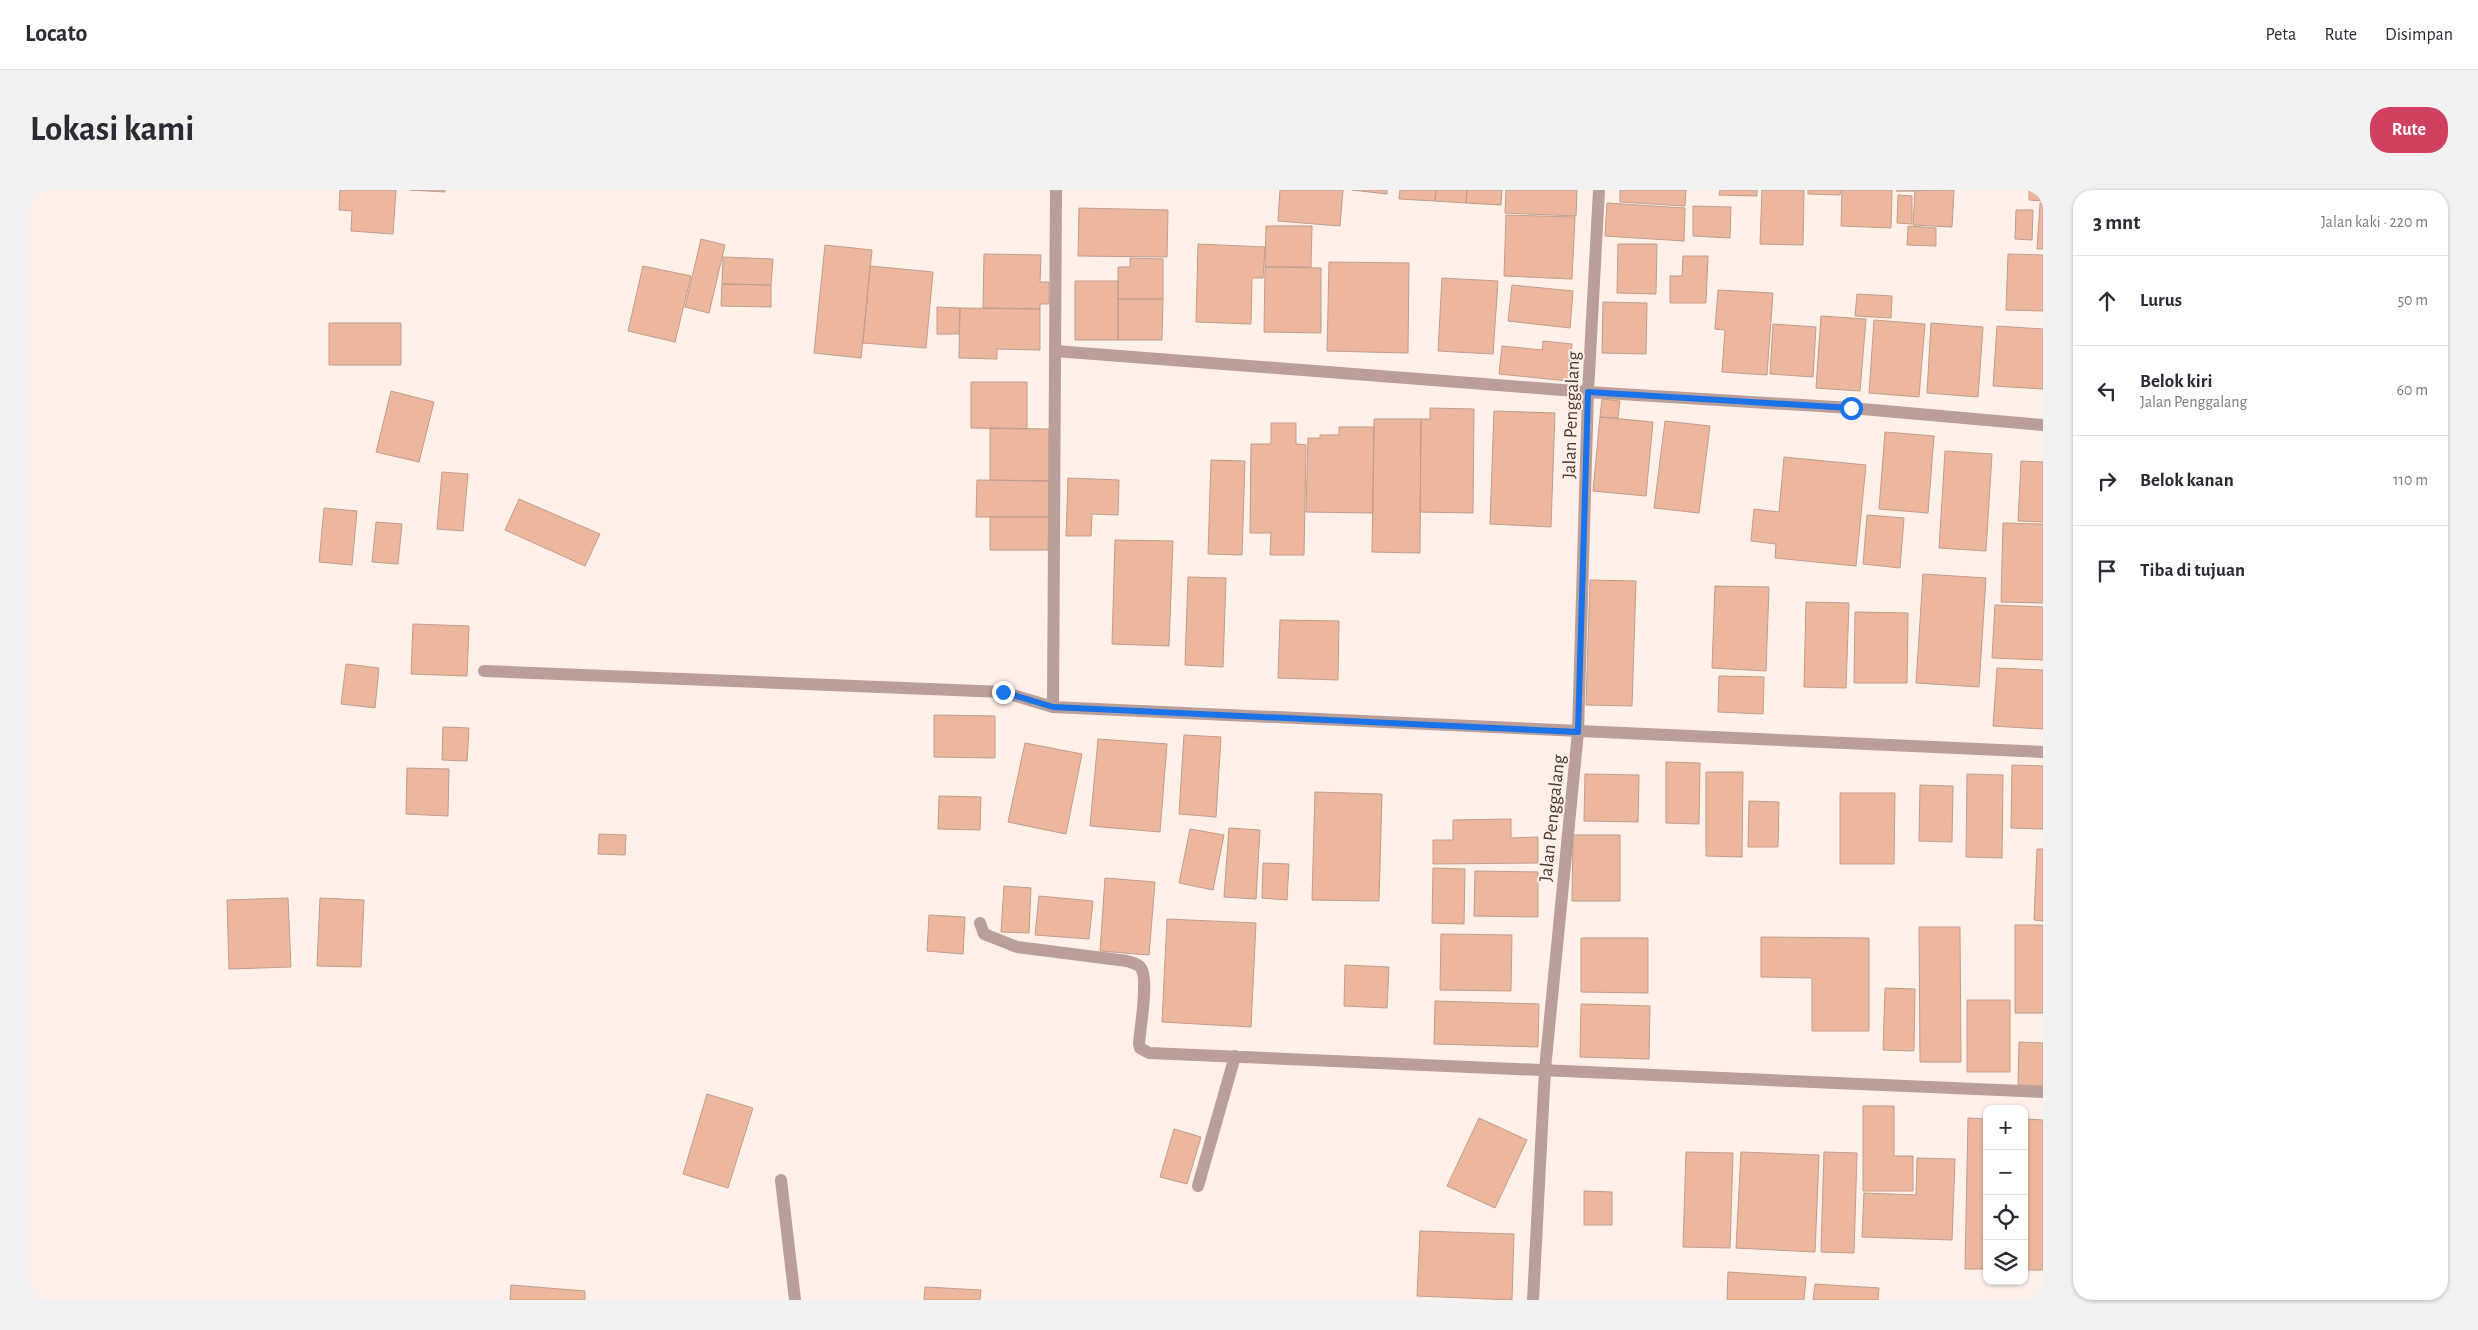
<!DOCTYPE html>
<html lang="id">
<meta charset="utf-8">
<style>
body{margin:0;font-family:"Alegreya Sans",sans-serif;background:#f2f2f3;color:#2b2b33}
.controls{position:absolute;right:15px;bottom:15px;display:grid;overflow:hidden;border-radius:10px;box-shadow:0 1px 4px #0004}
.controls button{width:45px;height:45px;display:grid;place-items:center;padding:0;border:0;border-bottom:1px solid #e1e1e2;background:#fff;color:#2b2b33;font:25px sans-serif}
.stop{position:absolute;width:15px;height:15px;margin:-11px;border:4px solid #1a73e8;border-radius:50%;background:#fff}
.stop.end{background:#1a73e8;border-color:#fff;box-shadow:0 1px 5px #0008}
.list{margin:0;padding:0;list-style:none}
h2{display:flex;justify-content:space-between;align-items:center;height:65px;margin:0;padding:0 20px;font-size:21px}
h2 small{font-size:16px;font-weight:400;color:#7c7c81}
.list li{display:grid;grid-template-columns:32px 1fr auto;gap:15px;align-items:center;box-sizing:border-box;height:90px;padding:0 20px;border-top:1px solid #e1e1e2}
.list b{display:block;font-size:19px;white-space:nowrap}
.list p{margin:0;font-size:16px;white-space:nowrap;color:#7c7c81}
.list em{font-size:16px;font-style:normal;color:#7c7c81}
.icon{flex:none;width:28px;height:28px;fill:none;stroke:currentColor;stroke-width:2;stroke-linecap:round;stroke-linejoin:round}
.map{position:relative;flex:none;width:2013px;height:1110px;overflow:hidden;border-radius:20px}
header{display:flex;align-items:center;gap:30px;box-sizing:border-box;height:70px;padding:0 25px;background:#fff;border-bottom:1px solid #e1e1e2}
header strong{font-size:24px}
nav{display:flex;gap:28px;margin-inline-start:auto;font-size:18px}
.intro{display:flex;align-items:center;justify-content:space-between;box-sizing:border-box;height:120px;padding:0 30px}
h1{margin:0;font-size:35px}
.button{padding:12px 22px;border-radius:20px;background:#d04060;color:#fff;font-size:18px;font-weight:700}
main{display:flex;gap:30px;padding:0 30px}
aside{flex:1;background:#fff;border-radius:20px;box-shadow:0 1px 4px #0004}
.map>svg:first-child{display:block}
</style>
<header>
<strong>Locato</strong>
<nav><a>Peta</a><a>Rute</a><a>Disimpan</a></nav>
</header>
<div class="intro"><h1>Lokasi kami</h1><a class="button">Rute</a></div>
<main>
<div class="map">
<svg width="2013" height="1110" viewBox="0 0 2013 1110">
<rect width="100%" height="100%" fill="#fff0e9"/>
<path fill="#ecb79c" stroke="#c09d8c" d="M 310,0 L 366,0 L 363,44 L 321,41 L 322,21 L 309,20 Z
M 380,0 L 415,0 L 415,2 Z
M 1250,0 L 1313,0 L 1310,36 L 1248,31 Z
M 1322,0 L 1357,0 L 1357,4 Z
M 1370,0 L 1406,0 L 1405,11 L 1369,9 Z
M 1406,0 L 1437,0 L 1436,13 L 1405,11 Z
M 1437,0 L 1472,0 L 1471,15 L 1436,13 Z
M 1476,0 L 1547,0 L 1546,26 L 1475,23 Z
M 1590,0 L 1656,0 L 1655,16 L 1590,12 Z
M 1690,0 L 1727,0 L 1727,6 L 1689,5 Z
M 1732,0 L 1774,0 L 1773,55 L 1730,54 Z
M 1778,0 L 1811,0 L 1810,5 L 1778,4 Z
M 1812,0 L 1862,0 L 1861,38 L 1811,36 Z
M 1924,0 L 1922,37 L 1883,35 L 1885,1 L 1866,1 Z
M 1999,0 L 2013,0 L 2013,11 L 1999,10 Z
M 1868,5 L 1882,6 L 1882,34 L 1867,33 Z
M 1577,13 L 1655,18 L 1654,51 L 1575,46 Z
M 2010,13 L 2013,13 L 2013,59 L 2007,59 Z
M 1663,16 L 1701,17 L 1700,48 L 1663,46 Z
M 1049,18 L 1138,20 L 1137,67 L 1048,66 Z
M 1986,20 L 2003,20 L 2002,50 L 1985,49 Z
M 1476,25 L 1545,27 L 1542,89 L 1474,86 Z
M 1236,36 L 1282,36 L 1281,77 L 1235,77 Z
M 1878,36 L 1906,38 L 1906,56 L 1877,55 Z
M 671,49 L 695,55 L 679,123 L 655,117 Z
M 1168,54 L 1235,57 L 1233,88 L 1222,88 L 1221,134 L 1166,132 Z
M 1588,54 L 1627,54 L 1626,104 L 1587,103 Z
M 795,55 L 842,60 L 831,168 L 784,163 Z
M 954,64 L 1011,65 L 1010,92 L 1019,92 L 1019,114 L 1010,114 L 1010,119 L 953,118 Z
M 1978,64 L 2013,65 L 2013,121 L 1976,120 Z
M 1653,66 L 1678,66 L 1676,113 L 1640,113 L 1640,86 L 1652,86 Z
M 693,67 L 743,69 L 741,95 L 692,94 Z
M 1100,68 L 1133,69 L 1133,109 L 1088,109 L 1088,77 L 1100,77 Z
M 1299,72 L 1379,73 L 1378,163 L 1297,161 Z
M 613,76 L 661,86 L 645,152 L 598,141 Z
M 840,76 L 903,82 L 896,158 L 833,153 Z
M 1235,77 L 1291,78 L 1291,143 L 1234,142 Z
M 1412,88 L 1468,91 L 1463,164 L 1408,161 Z
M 1045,91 L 1088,91 L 1088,150 L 1045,150 Z
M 692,94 L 741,95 L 741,117 L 691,116 Z
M 1482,95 L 1543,101 L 1540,138 L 1478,131 Z
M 1688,100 L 1743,103 L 1737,185 L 1692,182 L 1695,140 L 1685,139 Z
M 1827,104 L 1862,106 L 1861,128 L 1825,126 Z
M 1088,109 L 1133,109 L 1132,150 L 1088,150 Z
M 1573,112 L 1617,113 L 1616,164 L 1572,163 Z
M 907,117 L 930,118 L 929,144 L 907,144 Z
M 930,118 L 1010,119 L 1010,160 L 967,159 L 967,169 L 929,168 Z
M 1791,126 L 1836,129 L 1830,201 L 1786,198 Z
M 1844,130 L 1895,134 L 1889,207 L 1839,203 Z
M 299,133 L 371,133 L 371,175 L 299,175 Z
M 1901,133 L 1953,137 L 1948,207 L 1897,203 Z
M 1743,134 L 1786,137 L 1783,187 L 1740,184 Z
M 1967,136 L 2013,139 L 2013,199 L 1963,196 Z
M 1513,151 L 1542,154 L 1538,191 L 1469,184 L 1472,156 L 1512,160 Z
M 941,192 L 997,192 L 997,239 L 941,238 Z
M 361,201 L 404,212 L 389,272 L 346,262 Z
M 1572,209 L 1590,211 L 1588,228 L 1570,227 Z
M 1400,218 L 1444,219 L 1443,323 L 1390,322 L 1391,229 L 1400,229 Z
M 1464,221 L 1525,223 L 1521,337 L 1460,334 Z
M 1570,227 L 1623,232 L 1616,306 L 1563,301 Z
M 1344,229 L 1391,229 L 1390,363 L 1342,362 Z
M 1635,231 L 1680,236 L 1669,323 L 1624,318 Z
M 1241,233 L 1266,233 L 1266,254 L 1276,255 L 1274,365 L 1240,365 L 1241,343 L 1220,343 L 1221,254 L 1241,254 Z
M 1309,237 L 1344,237 L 1343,323 L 1276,322 L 1278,248 L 1290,248 L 1290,245 L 1309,245 Z
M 960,238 L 1019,239 L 1019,291 L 960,290 Z
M 1855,242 L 1904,246 L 1898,323 L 1849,319 Z
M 1915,261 L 1962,264 L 1956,361 L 1909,358 Z
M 1754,267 L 1836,275 L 1826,376 L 1745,368 L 1746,354 L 1721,351 L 1724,319 L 1749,322 Z
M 1181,270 L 1215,271 L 1212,365 L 1178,364 Z
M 1991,271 L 2013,272 L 2013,332 L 1988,331 Z
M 412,282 L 438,284 L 433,341 L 407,339 Z
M 1038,288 L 1089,290 L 1088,325 L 1062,324 L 1061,346 L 1036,346 Z
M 947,290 L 1019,291 L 1019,327 L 946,327 Z
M 489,309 L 570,344 L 555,376 L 475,340 Z
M 294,318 L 327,321 L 322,375 L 289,372 Z
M 1837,325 L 1874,328 L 1870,378 L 1833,374 Z
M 960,327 L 1019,327 L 1018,360 L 960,360 Z
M 346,332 L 372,334 L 368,374 L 342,372 Z
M 1973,333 L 2013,334 L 2013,413 L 1971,412 Z
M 1085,350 L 1143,351 L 1139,456 L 1082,454 Z
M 1893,384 L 1956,388 L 1949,497 L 1886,493 Z
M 1158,387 L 1196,388 L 1193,477 L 1155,475 Z
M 1560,390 L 1606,391 L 1602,516 L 1556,515 Z
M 1685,396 L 1739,397 L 1736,481 L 1682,478 Z
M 1776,412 L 1819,413 L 1816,498 L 1774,497 Z
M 1965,415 L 2013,417 L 2013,470 L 1962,468 Z
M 1825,422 L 1878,423 L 1877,493 L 1824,493 Z
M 1250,430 L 1309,431 L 1308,490 L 1248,488 Z
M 383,434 L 439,436 L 437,486 L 381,484 Z
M 316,474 L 349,478 L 345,518 L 311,514 Z
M 1967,478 L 2013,480 L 2013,539 L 1963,536 Z
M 1689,486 L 1734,487 L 1733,524 L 1688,522 Z
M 904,525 L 965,526 L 965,568 L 904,567 Z
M 413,537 L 439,538 L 437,571 L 412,570 Z
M 1154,545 L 1191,547 L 1186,627 L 1149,624 Z
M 1068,549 L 1137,554 L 1130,642 L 1060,636 Z
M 995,553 L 1052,564 L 1036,644 L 978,632 Z
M 1636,572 L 1670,573 L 1669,634 L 1636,633 Z
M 1982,575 L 2013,576 L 2013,639 L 1981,638 Z
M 377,578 L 419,579 L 418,626 L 376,624 Z
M 1676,582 L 1713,582 L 1712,667 L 1676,666 Z
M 1555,584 L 1609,585 L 1608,632 L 1554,631 Z
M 1937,584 L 1973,585 L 1972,668 L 1936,667 Z
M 1890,595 L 1923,596 L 1922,652 L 1889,651 Z
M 1285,602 L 1352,604 L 1349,711 L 1282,710 Z
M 1810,603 L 1865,603 L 1864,674 L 1810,674 Z
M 909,606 L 951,607 L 950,640 L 908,639 Z
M 1719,611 L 1749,612 L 1748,657 L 1718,657 Z
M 1481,629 L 1481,648 L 1508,647 L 1508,673 L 1403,674 L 1403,650 L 1423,650 L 1423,630 Z
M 1199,638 L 1230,640 L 1226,709 L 1194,707 Z
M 1160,639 L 1194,645 L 1183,700 L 1149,693 Z
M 569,644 L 596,645 L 595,665 L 568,664 Z
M 1543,645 L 1590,645 L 1590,711 L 1542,711 Z
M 2007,659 L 2013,659 L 2013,731 L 2004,730 Z
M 1233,673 L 1259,674 L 1257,710 L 1232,708 Z
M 1403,678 L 1435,679 L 1434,734 L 1402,733 Z
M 1445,681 L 1508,682 L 1508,727 L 1444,726 Z
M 1075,688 L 1125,692 L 1119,765 L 1070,761 Z
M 974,696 L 1001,698 L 999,743 L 971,742 Z
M 1009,706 L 1063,711 L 1059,749 L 1005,745 Z
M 258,708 L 261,777 L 199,779 L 197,710 Z
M 290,708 L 334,710 L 331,777 L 287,776 Z
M 899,725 L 935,727 L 933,764 L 897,761 Z
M 1137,729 L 1226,733 L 1221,837 L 1132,832 Z
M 1985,735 L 2013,735 L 2013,823 L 1985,823 Z
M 1889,737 L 1930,737 L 1931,872 L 1890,872 Z
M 1411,744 L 1482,745 L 1481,801 L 1410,800 Z
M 1731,747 L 1839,748 L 1839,841 L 1782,841 L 1782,788 L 1731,787 Z
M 1551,748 L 1618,748 L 1618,803 L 1551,802 Z
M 1315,775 L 1359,777 L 1357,818 L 1314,816 Z
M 1855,798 L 1885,799 L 1884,861 L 1853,860 Z
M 1937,810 L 1980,810 L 1980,882 L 1937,882 Z
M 1405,811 L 1509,814 L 1508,857 L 1404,854 Z
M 1551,814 L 1620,816 L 1619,869 L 1550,867 Z
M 1989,852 L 2013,853 L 2013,896 L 1988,895 Z
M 677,904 L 723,918 L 698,998 L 653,984 Z
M 1833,916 L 1864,916 L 1864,966 L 1883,966 L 1883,1001 L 1833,1001 Z
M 1449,928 L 1497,950 L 1465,1018 L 1417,996 Z
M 1938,928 L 1957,929 L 1957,1079 L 1935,1079 Z
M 1994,929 L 2013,930 L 2013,1080 L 1994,1080 Z
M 1144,939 L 1171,947 L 1157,994 L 1130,987 Z
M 1656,962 L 1703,963 L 1700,1058 L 1653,1057 Z
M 1711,962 L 1789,965 L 1785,1062 L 1706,1058 Z
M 1794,962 L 1827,963 L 1824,1063 L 1791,1062 Z
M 1887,968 L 1925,969 L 1922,1050 L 1832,1047 L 1834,1003 L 1886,1005 Z
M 1554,1001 L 1582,1002 L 1582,1035 L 1554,1035 Z
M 1390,1041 L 1484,1044 L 1482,1110 L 1387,1106 Z
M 1698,1082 L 1776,1087 L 1774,1110 L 1697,1110 Z
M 1785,1094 L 1849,1098 L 1848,1110 L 1783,1110 Z
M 481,1095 L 555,1101 L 555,1110 L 480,1110 Z
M 895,1097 L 951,1100 L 950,1110 L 894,1110 Z"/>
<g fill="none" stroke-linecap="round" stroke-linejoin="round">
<path stroke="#b99e9a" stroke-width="12" d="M 1025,161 L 1558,202 L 1821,218 L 2013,235
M 454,481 L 973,502 L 1023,517 L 2013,562
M 1023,517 L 1026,0
M 950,733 L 954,744 L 987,757 L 1097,771 C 1102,773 1108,773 1111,778 C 1119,790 1110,838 1109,854 L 1110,858 L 1119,863 L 2013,902
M 751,990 L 765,1110
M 1168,996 L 1205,866
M 1503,1110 L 1515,879 L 1548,542 L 1558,202 L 1569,0"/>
</g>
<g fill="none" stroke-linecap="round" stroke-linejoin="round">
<path stroke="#1a73e8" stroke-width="6" d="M 973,502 L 1023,517 L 1548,542 L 1558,202 L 1821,218"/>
</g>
<g text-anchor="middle" stroke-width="4" stroke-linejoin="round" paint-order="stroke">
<g font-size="19" fill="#473932" stroke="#fff0e9">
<text transform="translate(1540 225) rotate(-88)" y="7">Jalan Penggalang</text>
<text transform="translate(1521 628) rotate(-84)" y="7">Jalan Penggalang</text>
</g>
</g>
</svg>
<div class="controls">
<button>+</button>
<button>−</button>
<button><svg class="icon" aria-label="locate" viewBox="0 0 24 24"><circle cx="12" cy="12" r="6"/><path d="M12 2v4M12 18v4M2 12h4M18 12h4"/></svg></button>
<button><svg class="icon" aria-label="layers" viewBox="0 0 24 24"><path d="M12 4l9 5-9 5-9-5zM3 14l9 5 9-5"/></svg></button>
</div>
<div class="stop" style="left:1821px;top:218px"></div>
<div class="stop end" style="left:973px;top:502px"></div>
</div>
<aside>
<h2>3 mnt<small>Jalan kaki · 220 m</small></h2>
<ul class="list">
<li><svg class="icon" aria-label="ahead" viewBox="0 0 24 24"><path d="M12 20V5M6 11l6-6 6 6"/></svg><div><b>Lurus</b></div><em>50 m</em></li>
<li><svg class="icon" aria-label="left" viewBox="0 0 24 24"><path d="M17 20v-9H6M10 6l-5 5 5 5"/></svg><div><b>Belok kiri</b><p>Jalan Penggalang</p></div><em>60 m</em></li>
<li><svg class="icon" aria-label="right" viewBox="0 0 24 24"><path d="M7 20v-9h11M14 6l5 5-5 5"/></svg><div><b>Belok kanan</b></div><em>110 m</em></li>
<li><svg class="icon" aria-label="arrive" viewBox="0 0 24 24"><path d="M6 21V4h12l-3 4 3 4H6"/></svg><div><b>Tiba di tujuan</b></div></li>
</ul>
</aside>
</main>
